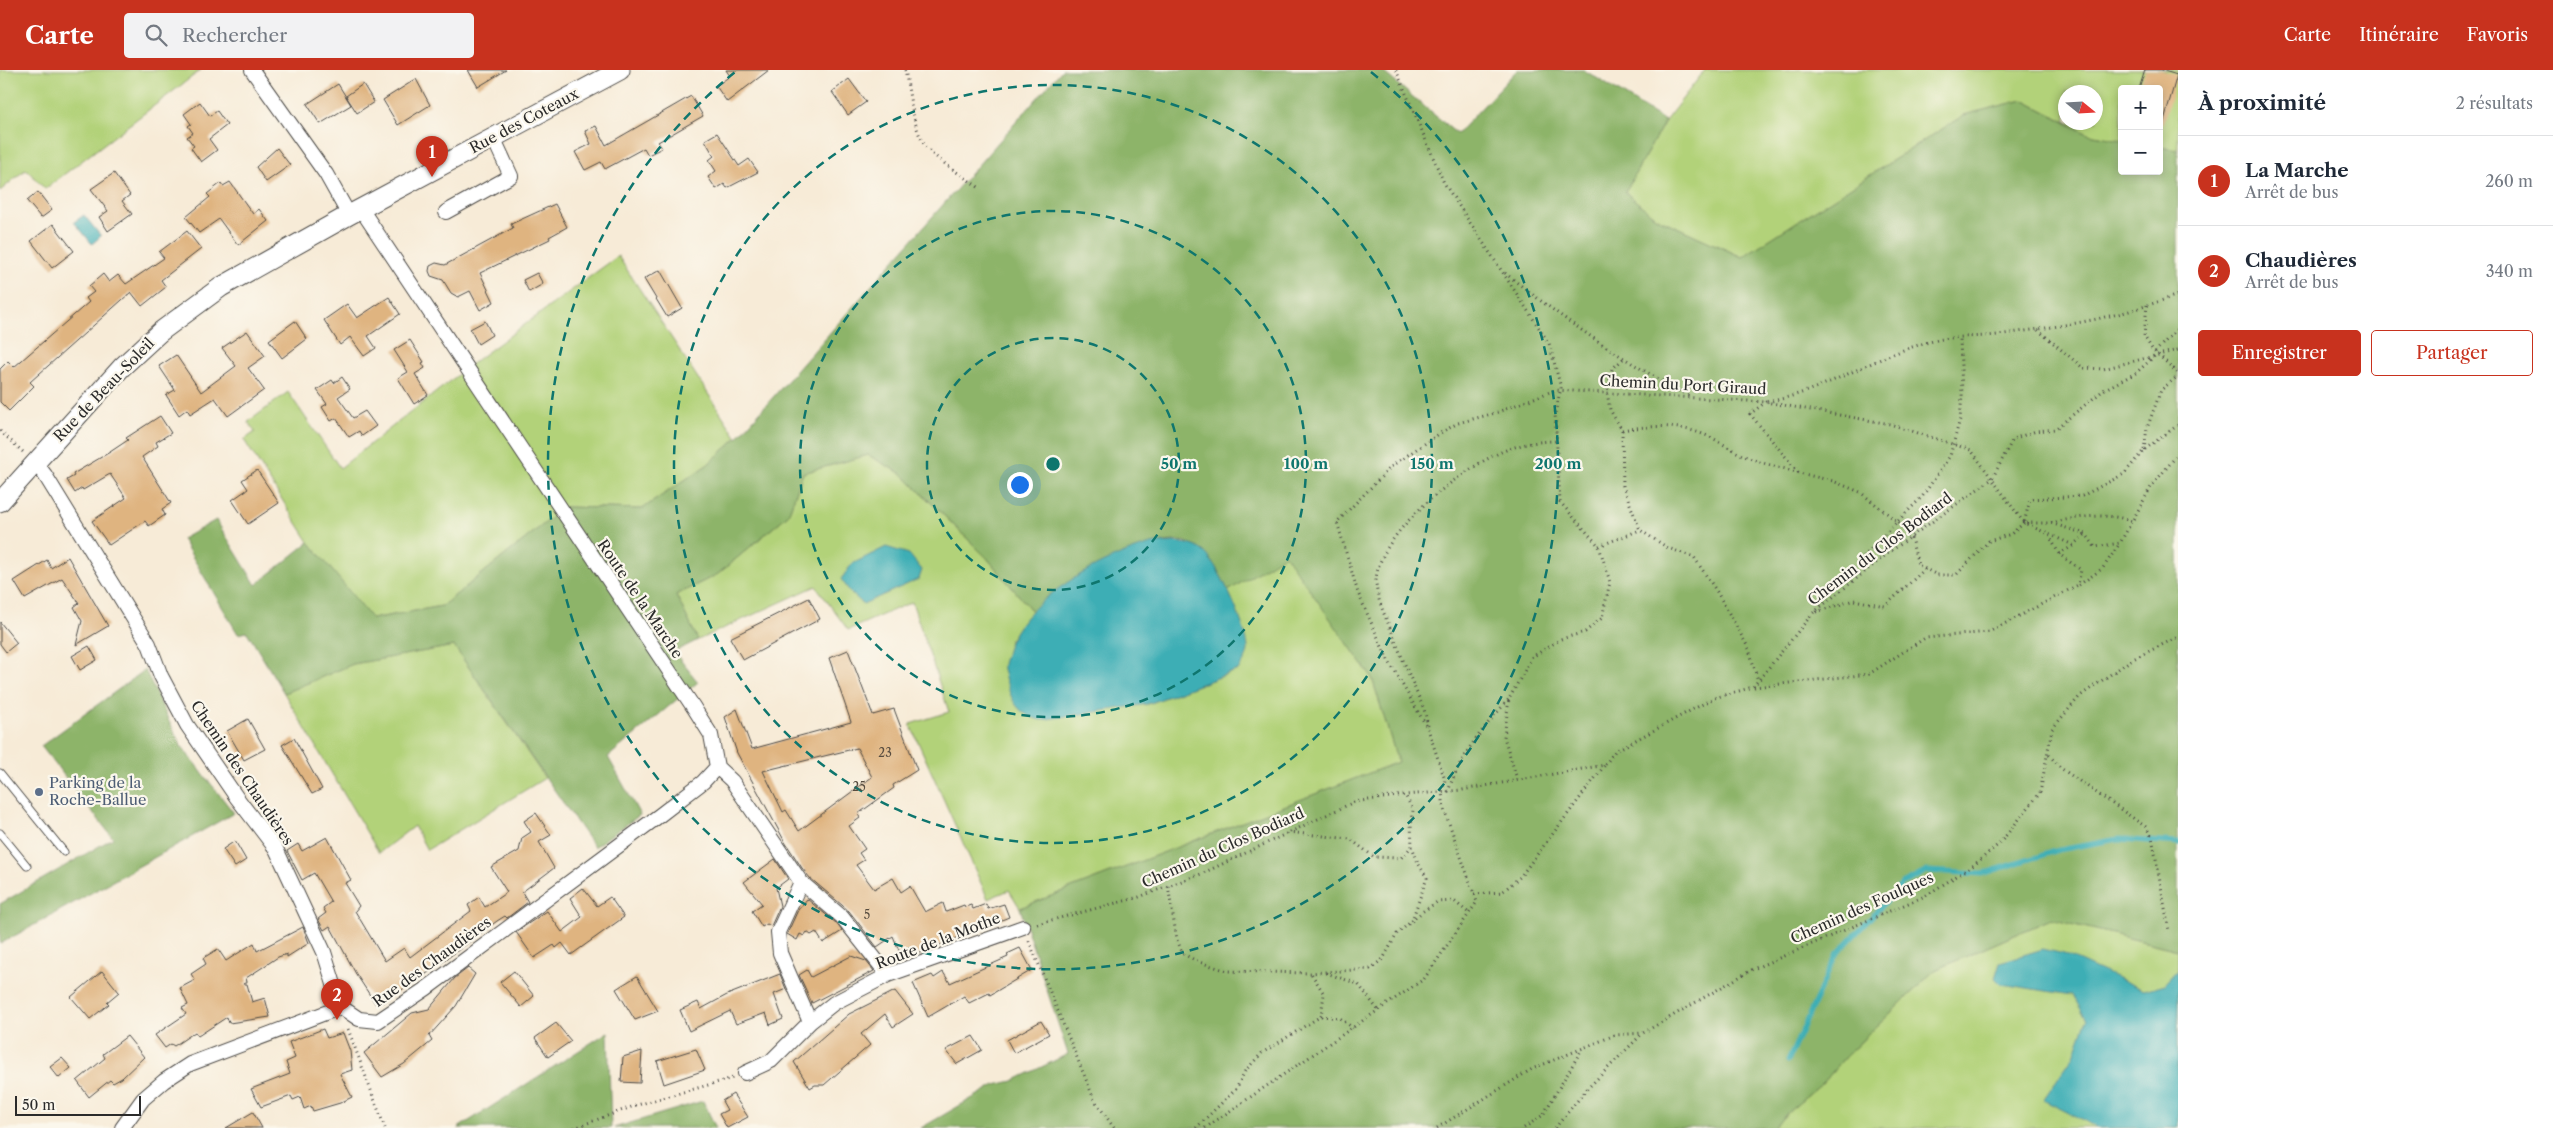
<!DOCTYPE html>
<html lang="fr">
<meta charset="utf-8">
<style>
body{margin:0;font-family:"Libre Caslon Text",serif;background:#f2f2f3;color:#1f2937}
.controls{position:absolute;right:15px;top:15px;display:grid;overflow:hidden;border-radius:5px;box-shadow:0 2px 8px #0003}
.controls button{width:45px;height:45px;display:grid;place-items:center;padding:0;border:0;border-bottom:1px solid #e0e1e3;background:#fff;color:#1f2937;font:25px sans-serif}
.compass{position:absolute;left:2058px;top:15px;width:45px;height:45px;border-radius:50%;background:#fff;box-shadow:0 2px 8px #0003;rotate:108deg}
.scale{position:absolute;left:15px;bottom:12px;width:126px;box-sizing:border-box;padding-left:5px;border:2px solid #2b2b2b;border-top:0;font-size:14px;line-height:18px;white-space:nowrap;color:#2b2b2b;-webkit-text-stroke:4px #fbf7ec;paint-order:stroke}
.you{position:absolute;left:1019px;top:414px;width:18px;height:18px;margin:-12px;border:4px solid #fff;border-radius:50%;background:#1a73e8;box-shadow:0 0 0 8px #1a73e833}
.badge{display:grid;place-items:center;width:32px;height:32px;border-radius:50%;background:#c8321e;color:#fff;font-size:16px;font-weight:700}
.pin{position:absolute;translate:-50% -41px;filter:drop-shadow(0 1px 2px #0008)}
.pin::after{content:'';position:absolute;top:26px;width:18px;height:15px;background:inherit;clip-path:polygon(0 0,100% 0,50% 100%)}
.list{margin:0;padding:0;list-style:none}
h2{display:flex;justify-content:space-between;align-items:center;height:65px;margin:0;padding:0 20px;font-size:21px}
h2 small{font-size:16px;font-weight:400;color:#747a83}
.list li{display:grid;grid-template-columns:32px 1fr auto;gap:15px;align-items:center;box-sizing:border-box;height:90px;padding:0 20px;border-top:1px solid #e0e1e3}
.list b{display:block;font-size:19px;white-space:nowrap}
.list p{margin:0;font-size:16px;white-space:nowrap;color:#747a83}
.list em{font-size:16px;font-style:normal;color:#747a83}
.actions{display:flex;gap:10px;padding:15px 20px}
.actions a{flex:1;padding:11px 0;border:1px solid #c8321e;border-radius:5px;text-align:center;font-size:18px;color:#c8321e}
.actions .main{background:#c8321e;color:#fff}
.icon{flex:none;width:28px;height:28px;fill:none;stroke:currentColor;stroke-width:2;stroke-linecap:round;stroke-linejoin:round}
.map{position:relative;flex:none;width:2178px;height:1058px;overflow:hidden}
header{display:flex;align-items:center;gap:30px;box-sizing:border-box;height:70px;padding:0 25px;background:#c8321e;color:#fff}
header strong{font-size:24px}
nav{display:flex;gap:28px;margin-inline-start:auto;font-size:18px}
.search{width:350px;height:45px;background:#f2f2f3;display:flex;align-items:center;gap:12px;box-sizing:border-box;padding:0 18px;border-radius:5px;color:#747a83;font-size:19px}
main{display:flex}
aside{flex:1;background:#fff}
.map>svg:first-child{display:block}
</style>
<header>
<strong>Carte</strong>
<div class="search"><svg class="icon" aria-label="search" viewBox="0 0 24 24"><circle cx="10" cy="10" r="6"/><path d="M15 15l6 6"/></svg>Rechercher</div>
<nav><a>Carte</a><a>Itinéraire</a><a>Favoris</a></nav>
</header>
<main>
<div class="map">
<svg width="2178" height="1058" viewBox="0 0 2178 1058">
<rect width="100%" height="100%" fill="#fbf7ec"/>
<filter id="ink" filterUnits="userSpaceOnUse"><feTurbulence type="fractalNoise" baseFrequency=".02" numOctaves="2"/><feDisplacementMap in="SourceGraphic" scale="10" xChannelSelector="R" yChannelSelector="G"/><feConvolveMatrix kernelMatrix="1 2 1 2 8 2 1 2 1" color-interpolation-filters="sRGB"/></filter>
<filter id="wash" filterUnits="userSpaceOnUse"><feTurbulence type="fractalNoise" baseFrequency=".0096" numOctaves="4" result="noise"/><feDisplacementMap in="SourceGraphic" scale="20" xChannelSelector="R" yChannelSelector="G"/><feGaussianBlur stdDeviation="1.12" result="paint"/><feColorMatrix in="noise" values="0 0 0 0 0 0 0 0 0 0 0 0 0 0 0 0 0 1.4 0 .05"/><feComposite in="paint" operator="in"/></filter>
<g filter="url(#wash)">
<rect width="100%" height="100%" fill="#f7ebd7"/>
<path fill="#b2d279" stroke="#6e7e52" d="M 0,0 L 201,0 L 45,119 L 26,99 L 0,121 Z
M 1705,0 L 2178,0 L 2178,80 L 2159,77 L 2159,19 L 2122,19 L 2122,70 L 2088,64 L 2066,52 L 2096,52 L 2096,22 L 2066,22 L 2066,52 L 2023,30 L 1964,45 L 1742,187 L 1655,147 L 1625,122 L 1665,51 Z
M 618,186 L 737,368 L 707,395 L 642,439 L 565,437 L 442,536 L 371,549 L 309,472 L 244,370 L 255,362 L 248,352 L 288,322 L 340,398 L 478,289 Z
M 868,385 L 902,404 L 987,488 L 1032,541 L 1009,571 L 1148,634 L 1238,600 L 1242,557 L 1228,521 L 1285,484 L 1372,608 L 1398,692 L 1020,838 L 1009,820 L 988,829 L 910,654 L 949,642 L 912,532 L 848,560 L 816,516 L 698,570 L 676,525 L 718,504 L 788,445 L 803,403 Z
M 454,576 L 545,708 L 427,780 L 414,756 L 379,783 L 284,623 L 353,594 Z
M 2051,849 L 2178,880 L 2178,1058 L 1774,1058 L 1787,1043 L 1824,1012 L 1845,987 L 1935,900 Z"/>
<path fill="#8db469" stroke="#5c704a" d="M 1062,0 L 1381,0 L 1457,64 L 1517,0 L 1584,0 L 1665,51 L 1625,122 L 1655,147 L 1742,187 L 1964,45 L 2023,30 L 2088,64 L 2122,70 L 2122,101 L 2159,101 L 2159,77 L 2178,80 L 2178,880 L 2051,849 L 1935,900 L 1845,987 L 1824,1012 L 1787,1043 L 1774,1058 L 921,1058 L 995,1015 L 1013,1011 L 1068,984 L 1020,838 L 1398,692 L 1372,608 L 1285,485 L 1228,521 C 1218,501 1212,486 1191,474 C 1164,459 1082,503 1059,519 C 1049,525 1041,533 1032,541 L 987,488 L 902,404 L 868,385 L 803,403 L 788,445 L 718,504 L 676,525 L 698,570 L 674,582 L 698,612 L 608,687 L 640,745 L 594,777 L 454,576 L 353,594 L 284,623 L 247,562 L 238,564 L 182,469 L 216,450 L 256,515 L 309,472 L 372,549 L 442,536 L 565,437 L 642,439 L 707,395 L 737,368 Z
M 145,600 L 181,676 L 234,743 L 0,874 L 0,834 L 113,768 L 41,676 Z
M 608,962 L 611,1058 L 458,1058 Z
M 703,1031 L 716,1058 L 614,1058 Z"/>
<path fill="#3daeb5" stroke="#346c70" d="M 84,145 L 101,166 L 92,174 L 74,152 Z
M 1174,472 C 1185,473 1194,474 1203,481 C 1218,492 1248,560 1248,579 C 1248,587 1242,594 1238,600 L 1148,634 L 1041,650 C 1022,646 1013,635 1008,617 C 1006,611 1004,605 1003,599 C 1002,594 1005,588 1006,584 C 1019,530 1102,488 1151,474 C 1158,472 1167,473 1174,472 Z
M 886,477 L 909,484 L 922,500 L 919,509 L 863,534 L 850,522 L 841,509 L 852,494 Z
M 2043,879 L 2064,884 L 2144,920 L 2165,914 L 2178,900 L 2178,1058 L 2099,1058 L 2043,1030 L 2074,985 L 2087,949 L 2072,925 L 2001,914 L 1995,908 L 2000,892 Z"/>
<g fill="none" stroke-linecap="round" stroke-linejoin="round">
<path stroke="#3daeb5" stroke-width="5" d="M 1788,991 L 1836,885 L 1902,814 L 1927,801 L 1982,804 L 2059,780 L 2118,769 L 2178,773"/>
</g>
<g id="blocks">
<path fill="#dfb480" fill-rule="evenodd" d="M 468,0 L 506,0 L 478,17 Z
M 726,0 L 769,0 L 727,32 L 716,16 L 730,6 Z
M 2145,0 L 2161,0 L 2177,5 L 2163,54 L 2159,53 L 2159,19 L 2139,19 Z
M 416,9 L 430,35 L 398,55 L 383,30 Z
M 849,9 L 866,32 L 848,45 L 832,22 Z
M 338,14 L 351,35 L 320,54 L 307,34 Z
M 363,14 L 374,32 L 357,43 L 346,26 Z
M 691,26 L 703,46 L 658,72 L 662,78 L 648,85 L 644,78 L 605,99 L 601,92 L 585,100 L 575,82 L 591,74 L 585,61 L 596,56 L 606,75 Z
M 200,32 L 210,46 L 217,41 L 227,55 L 209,69 L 217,80 L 201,92 L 191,78 L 194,76 L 187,67 L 193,63 L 188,56 L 191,54 L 184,44 Z
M 717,63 L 739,96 L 749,89 L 758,102 L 727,118 L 724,114 L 716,119 L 708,107 L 716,101 L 709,90 L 714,86 L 705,70 Z
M 277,78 L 290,95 L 266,112 L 256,97 Z
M 114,103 L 130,125 L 122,131 L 132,144 L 108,161 L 99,147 L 108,141 L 91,119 Z
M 230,112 L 253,144 L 259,139 L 268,151 L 238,175 L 219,149 L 199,163 L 186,147 L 210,127 L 207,124 L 221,113 L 223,116 Z
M 38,122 L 52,140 L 41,148 L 27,131 Z
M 555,134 L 567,157 L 549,167 L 550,169 L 480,203 L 494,232 L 480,240 L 470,221 L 458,227 L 451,223 L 443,210 L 431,206 L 429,201 L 430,196 L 436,193 L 445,195 L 513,158 L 511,154 Z
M 53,154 L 74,181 L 52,198 L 31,171 Z
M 187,161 L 201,179 L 161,210 L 166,217 L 142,236 L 131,222 L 30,312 L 34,316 L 9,341 L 0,332 L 0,299 L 8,291 L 14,297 L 89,232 L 86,228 L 94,222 L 89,216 L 103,204 L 109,212 L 118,205 L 126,214 L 164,188 L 159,182 Z
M 660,200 L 682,238 L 667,247 L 644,209 Z
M 537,203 L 543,214 L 529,222 L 523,210 Z
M 389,227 L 400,244 L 368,266 L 376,278 L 364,286 L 350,267 L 340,275 L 324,250 L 347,234 L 357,248 Z
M 295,251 L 307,269 L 282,288 L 269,270 Z
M 485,251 L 492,265 L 478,274 L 470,259 Z
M 247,261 L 265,286 L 248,298 L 264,320 L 228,346 L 215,328 L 190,344 L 187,339 L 179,345 L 166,325 L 175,320 L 159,296 L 176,285 L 201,322 L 236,296 L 222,278 Z
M 410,270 L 424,292 L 422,293 L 425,298 L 415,304 L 428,325 L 414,334 L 398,308 L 408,302 L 394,280 Z
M 342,307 L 350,319 L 338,327 L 353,348 L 365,341 L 376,356 L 362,366 L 359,361 L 349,367 L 336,348 L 331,351 L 322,337 L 327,334 L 317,320 L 332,310 L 334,313 Z
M 160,346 L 171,363 L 156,372 L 158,376 L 142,387 L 171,433 L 162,439 L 165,445 L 149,456 L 145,451 L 109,475 L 92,451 L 126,428 L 110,404 L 83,420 L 82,418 L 75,423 L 67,410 L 74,406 L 73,404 L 110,382 L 128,370 L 126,368 Z
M 257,400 L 279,433 L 248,454 L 232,430 L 248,419 L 242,410 Z
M 68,487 L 108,556 L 76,575 L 82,551 L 74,537 L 79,533 L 62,508 L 25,529 L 14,511 L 47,490 L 51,498 Z
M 809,528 L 820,549 L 743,590 L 730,568 Z
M 0,552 L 17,573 L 6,582 L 0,574 Z
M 89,576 L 97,590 L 80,600 L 72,586 Z
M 848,580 L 873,645 L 894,639 L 917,700 L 893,715 L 894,718 L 858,744 L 860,748 L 849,756 L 865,779 L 859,783 L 864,790 L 856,795 L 874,819 L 893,808 L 901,822 L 910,816 L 925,842 L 943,833 L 946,842 L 964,835 L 965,837 L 971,835 L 973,839 L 986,834 L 988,839 L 1004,834 L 1009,847 L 903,890 L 893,866 L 877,877 L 849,841 L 810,808 L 802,798 L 785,772 L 737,683 L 725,647 L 737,639 L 752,679 L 851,652 L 829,588 ZM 857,678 L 872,707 L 799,761 L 786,740 L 783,742 L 763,701 Z
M 248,649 L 265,679 L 244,690 L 227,661 Z
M 294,668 L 322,719 L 312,724 L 282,675 Z
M 536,743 L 551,765 L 539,772 L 554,798 L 522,822 L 528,832 L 507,848 L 505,846 L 497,851 L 432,900 L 377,936 L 356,904 L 330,856 L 324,860 L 318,849 L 326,843 L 323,838 L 331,832 L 314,803 L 302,810 L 287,781 L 298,774 L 302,781 L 327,767 L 351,810 L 345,813 L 359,836 L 355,841 L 385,891 L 404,878 L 410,887 L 471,841 L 468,835 L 479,827 L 485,837 L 507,822 L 491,797 L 519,781 L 522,768 L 531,762 L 524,751 Z
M 235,771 L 246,790 L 235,797 L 223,779 Z
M 775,789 L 788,809 L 776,818 L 780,836 L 771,856 L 767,854 L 762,857 L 752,841 L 762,834 L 744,812 Z
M 583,818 L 597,836 L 610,827 L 624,847 L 571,885 L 562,873 L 556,878 L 554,875 L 534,888 L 516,862 L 547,841 L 562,862 L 582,847 L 570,828 Z
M 807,829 L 836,853 L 842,861 L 823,873 L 816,862 L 811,865 L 807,862 L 804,866 L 800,864 L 797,870 L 787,864 L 798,840 Z
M 303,857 L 309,873 L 287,887 L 287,884 L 278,887 L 263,897 L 246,908 L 247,912 L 243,914 L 247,914 L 252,932 L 265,928 L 270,947 L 229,953 L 227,947 L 198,966 L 195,962 L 174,976 L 171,974 L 165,978 L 155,965 L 186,944 L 182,938 L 188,935 L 180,918 L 195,910 L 191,904 L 206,894 L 203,888 L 218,879 L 226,891 L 254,873 L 257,881 Z
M 1020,878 L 1032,900 L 990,925 L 989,923 L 969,933 L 964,926 L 928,947 L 913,913 L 932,905 L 934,908 L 943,902 L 950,913 L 1008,887 L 1007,884 Z
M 851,886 L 866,891 L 874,901 L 812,933 L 799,905 L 807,900 L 811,907 Z
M 468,898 L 475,904 L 456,936 L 429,966 L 432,971 L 404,994 L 382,1007 L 364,983 L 412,943 L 429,939 L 455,908 Z
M 102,901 L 119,922 L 107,932 L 109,934 L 90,949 L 71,927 Z
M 514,901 L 534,926 L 521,937 L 500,912 Z
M 780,904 L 786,919 L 774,924 L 783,949 L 770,955 L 766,943 L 736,954 L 730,941 L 689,961 L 680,940 L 698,932 L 701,939 L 727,925 Z
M 637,906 L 658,941 L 635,950 L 616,919 Z
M 895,921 L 913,944 L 893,957 L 885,944 L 861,964 L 870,975 L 824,1015 L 815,1015 L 810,1018 L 794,992 L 849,944 Z
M 1041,951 L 1049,964 L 1014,983 L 1007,970 Z
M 556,953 L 571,971 L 548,987 L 535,968 Z
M 323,959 L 327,968 L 343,963 L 350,981 L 352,1000 L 340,1004 L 352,1027 L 340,1033 L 313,1041 L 311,1036 L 304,1039 L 300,1027 L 293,1030 L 291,1026 L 261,1037 L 251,1019 L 290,1004 L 286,992 L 295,988 L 289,972 Z
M 127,966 L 144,987 L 122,1008 L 113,1013 L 110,1010 L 89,1027 L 77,1011 L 105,988 L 103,984 Z
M 973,966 L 982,980 L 957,994 L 946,980 Z
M 696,979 L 705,1000 L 664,1014 L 657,991 Z
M 642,981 L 640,1013 L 621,1012 L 623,987 Z
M 62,988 L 71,998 L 59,1008 L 50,997 Z
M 733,1024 L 748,1047 L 727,1058 L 719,1044 L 727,1040 L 722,1031 Z
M 253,1042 L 262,1058 L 226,1058 Z"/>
</g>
</g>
<g filter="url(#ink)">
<use href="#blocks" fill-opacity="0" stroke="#4a4845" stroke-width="1"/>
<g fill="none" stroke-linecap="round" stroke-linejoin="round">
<defs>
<path id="lane" d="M 0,703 L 64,782
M 0,763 L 27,796"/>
<path id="street" d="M 252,0 L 326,104 L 349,145
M 361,139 L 694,638 L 711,665 L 717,697 L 732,711 L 801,812 L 842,847 L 888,905
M 446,142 L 511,106 L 493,67
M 35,392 L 45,405 L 149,574 L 161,606 L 187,655 L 237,728 L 276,779 L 324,882 L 341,937
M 801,812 L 778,862 L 780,883 L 810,952
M 341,937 L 359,949 L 378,951 L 427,918 L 660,745 L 703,712 L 717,697
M 745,1003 L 771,991 L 810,952 L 834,933 L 888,905 L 1023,857
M 122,1058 L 143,1029 L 164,1011 L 190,994 L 341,937"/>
<path id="secondary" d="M 0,432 L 122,297 L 160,262 L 221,217 L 349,145 L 620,0"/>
</defs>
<use href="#lane" stroke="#4a4845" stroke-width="9"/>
<use href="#street" stroke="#4a4845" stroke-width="16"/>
<use href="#secondary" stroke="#4a4845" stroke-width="21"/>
<path stroke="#4a4845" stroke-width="3" stroke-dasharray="1 4" stroke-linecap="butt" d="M 905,0 C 910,24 912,55 925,76 C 931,86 969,110 981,119
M 1396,0 L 1444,113 L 1549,273 L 1561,318 L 1555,343 L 1560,432 L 1599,476 L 1610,512 L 1602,548 L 1585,562 L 1561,569 L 1532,587 L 1509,629 L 1504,667 L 1517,709
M 1505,203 C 1564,250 1622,290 1689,326
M 2147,235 L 2144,266 L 2152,279 L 2178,303
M 2038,260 L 2083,298 L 2103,299 L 2178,280
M 2155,282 L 2178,258
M 1623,289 L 1612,299 L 1607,322 L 1610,340 L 1622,360 L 1623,416 L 1640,460 L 1668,478 L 1694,487 L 1717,522 L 1749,579 L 1758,611
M 2178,355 L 2144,380 L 2124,404 L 2082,426 L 2030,429 L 2024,453 L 2050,453 L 2086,464 L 2095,477 L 2120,473 L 2151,417 L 2178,384
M 1622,360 C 1652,355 1681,354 1710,367 C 1723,373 1734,382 1747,387 C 1764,395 1782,397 1799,403
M 0,361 L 23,382
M 2144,380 L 2147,358 L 2161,320 L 2178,306
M 2024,453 L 2011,464 L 1989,471 L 1956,505 L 1937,505 L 1918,495 L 1911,468 L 1898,452 L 1860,422 L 1833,411 L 1799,403 L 1750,344 L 1766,332 L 1890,354 L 1971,380 L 2024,453 L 2073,475 L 2086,464
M 2051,453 C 2077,447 2106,442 2132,451
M 1599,476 L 1640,460
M 2059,484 L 2073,476
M 2079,515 L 2103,498 L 2120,473
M 1820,535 L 1880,469 L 1922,427 L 1950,386 L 1960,349 L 1962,325 L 1960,267
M 1816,542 L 1854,530 L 1885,536 L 1925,499
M 1754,617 L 1869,604 L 1925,568 L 1989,562 L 2078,515 L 2081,500 L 2059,484 L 2050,467
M 1428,656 L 1424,639 C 1413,615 1403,590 1393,565 C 1386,547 1377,532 1376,512 C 1376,465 1458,402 1497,384 C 1515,375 1536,371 1556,371
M 2049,685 L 2062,699 L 2146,757 L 2152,767 L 2169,860
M 1448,722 C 1460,685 1483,658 1509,629
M 1288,762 L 1350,769 L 1374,787 L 1401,788 L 1412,776 L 1411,753 L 1413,740 L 1405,725
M 1412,776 L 1418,793 L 1427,808 L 1412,850
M 1168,816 L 1177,870 L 1183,884 L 1199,892 L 1228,901 L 1310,903 L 1370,899 L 1383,889 L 1397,864 L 1422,842 L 1437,832 L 1454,831 L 1470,844
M 1474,824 L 1502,822 L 1520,807 L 1605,695
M 1037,854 L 1139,827 L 1168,816 L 1201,804 L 1354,732 L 1405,725 L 1462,720 L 1605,695 L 1615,681 L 1662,656 L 1714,628 L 1753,617 L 1813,543 L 1891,481 L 1992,409 L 2013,369 L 2036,361 L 2055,359 L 2105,319 L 2136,303 L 2157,284
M 1029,871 L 1094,1029 L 1114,1058
M 1326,903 L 1358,914 L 1378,940
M 1321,946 L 1340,948 L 1353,958
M 348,959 L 385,1058
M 574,1058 L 637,1035 L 733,1008
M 1196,1058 L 1236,1019 L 1245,1001 L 1262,983 L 1321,946 L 1324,924 L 1311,903
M 1205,1058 L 1424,909 L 1477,832 L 1444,739 L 1442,722 L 1445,710 L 1428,659 L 1387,588 L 1358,523 L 1337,452 L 1393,395 L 1442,362 L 1458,353 L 1495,343 L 1555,320 L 1766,332 C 1826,322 1874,285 1933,271 C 1956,265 1981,268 2004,264 C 2038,259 2072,255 2105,247 C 2130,242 2154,233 2178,225
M 1437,1058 L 1532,999 L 1615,965 L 1643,963
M 1524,1058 L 1543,1045 L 1582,979
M 1555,1058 L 1587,1019 L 1643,963 L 1753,899 L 1925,826 L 1974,795 L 2000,773 L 2040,723 L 2052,659 L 2080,626 L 2131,590 L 2178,567"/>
<use href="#lane" stroke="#fff" stroke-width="7"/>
<use href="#street" stroke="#fff" stroke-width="14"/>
<use href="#secondary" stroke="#fff" stroke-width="19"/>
</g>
</g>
<g fill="none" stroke="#0f766e" stroke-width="2.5" stroke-dasharray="9 6">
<circle cx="1053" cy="394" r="126"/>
<circle cx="1053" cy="394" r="253"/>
<circle cx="1053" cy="394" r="379"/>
<path d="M1371 2A505 505 0 1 1 735 2"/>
</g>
<circle fill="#5c6f8a" stroke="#fbf7ec" stroke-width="2" cx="39" cy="722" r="5"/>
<g text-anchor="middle" stroke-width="4.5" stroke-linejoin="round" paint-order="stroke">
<g font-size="12" fill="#584d40">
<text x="885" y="687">23</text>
<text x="859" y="721">25</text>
<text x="867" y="849">5</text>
</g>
<g font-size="15" fill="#2b2b2b" stroke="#fbf7ec">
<text transform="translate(524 51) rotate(-28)" y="5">Rue des Coteaux</text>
<text transform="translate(1683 315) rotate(3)" y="5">Chemin du Port Giraud</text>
<text transform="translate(104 320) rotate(-46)" y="5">Rue de Beau-Soleil</text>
<text transform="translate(1880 479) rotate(-37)" y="5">Chemin du Clos Bodiard</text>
<text transform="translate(640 529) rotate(56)" y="5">Route de la Marche</text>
<text transform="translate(242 703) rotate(56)" y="5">Chemin des Chaudières</text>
<text transform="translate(1223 778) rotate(-24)" y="5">Chemin du Clos Bodiard</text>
<text transform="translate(1862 838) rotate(-24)" y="5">Chemin des Foulques</text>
<text transform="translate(938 871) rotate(-21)" y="5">Route de la Mothe</text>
<text transform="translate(432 892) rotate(-36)" y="5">Rue des Chaudières</text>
</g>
<g font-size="15" fill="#4e5e75" stroke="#fbf7ec" text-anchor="start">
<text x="49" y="718">Parking de la<tspan x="49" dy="17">Roche-Ballue</tspan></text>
</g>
</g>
<circle cx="1053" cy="394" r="8" fill="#0f766e" stroke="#fbf7ec" stroke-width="2.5"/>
<g font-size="15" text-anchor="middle" font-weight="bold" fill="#0f766e" stroke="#fbf7ec" stroke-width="4.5" stroke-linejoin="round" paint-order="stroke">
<text x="1179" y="399">50 m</text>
<text x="1306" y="399">100 m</text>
<text x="1432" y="399">150 m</text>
<text x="1558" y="399">200 m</text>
</g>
</svg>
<div class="controls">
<button>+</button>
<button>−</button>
</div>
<svg class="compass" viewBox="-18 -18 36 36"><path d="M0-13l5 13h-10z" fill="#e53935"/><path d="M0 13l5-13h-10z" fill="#747a83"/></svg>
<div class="scale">50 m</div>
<div class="you"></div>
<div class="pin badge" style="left:432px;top:107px">1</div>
<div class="pin badge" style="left:337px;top:950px">2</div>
</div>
<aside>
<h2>À proximité<small>2 résultats</small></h2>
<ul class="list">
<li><span class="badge">1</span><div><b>La Marche</b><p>Arrêt de bus</p></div><em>260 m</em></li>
<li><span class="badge">2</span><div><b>Chaudières</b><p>Arrêt de bus</p></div><em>340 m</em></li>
</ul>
<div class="actions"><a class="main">Enregistrer</a><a>Partager</a></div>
</aside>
</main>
